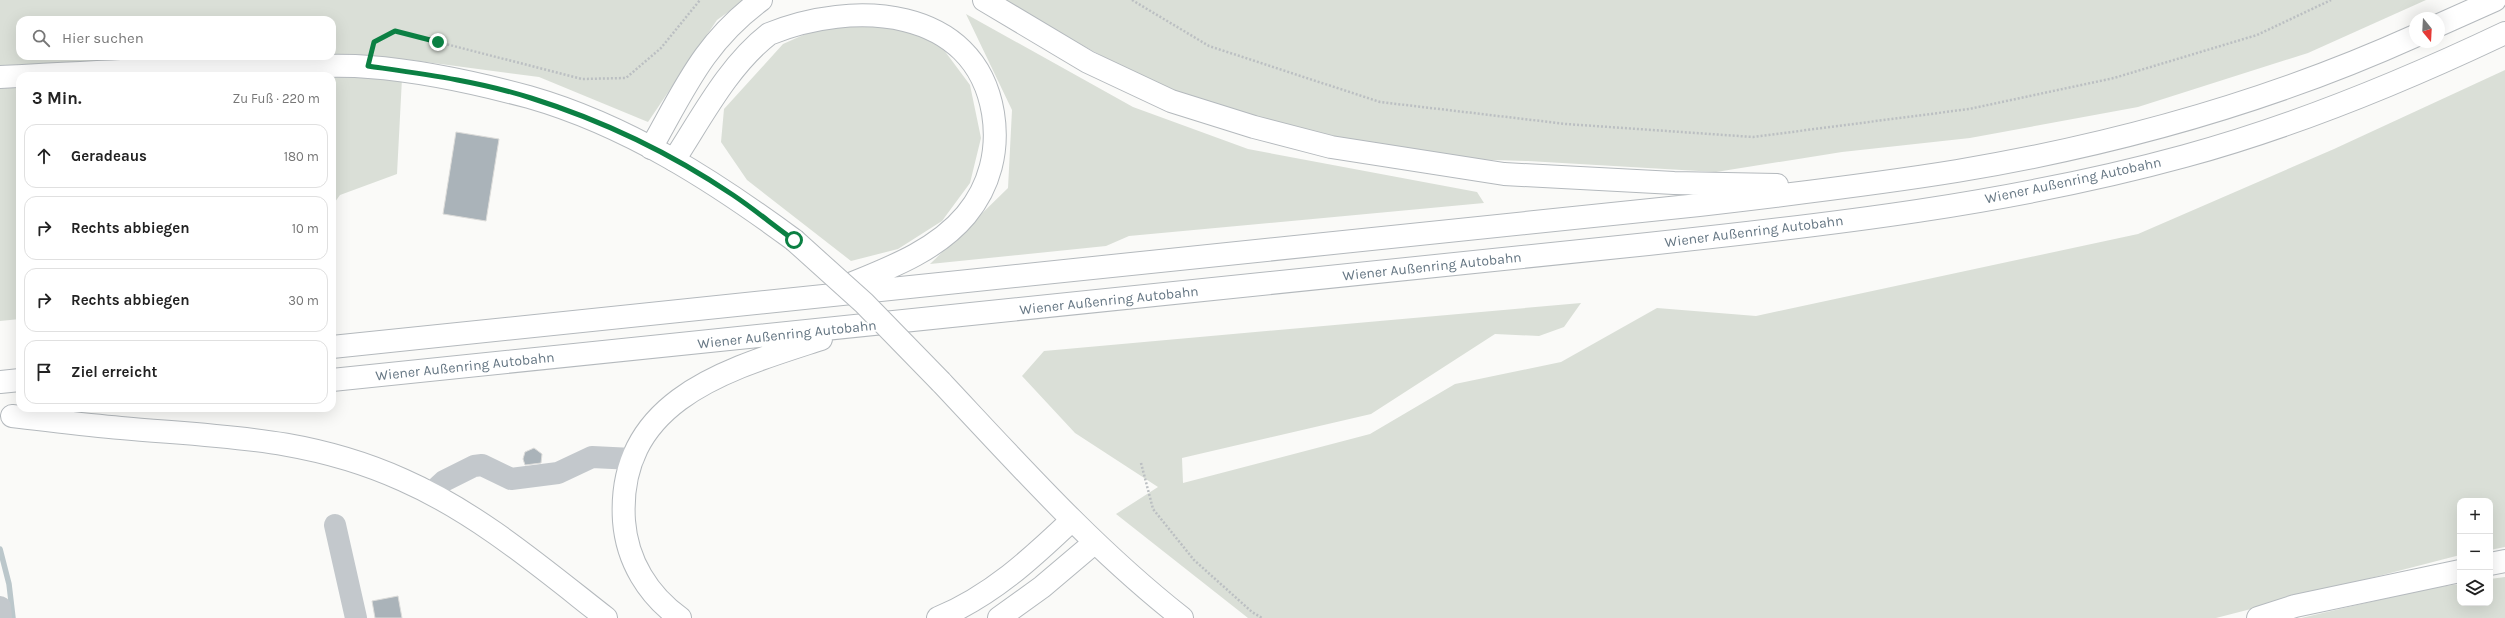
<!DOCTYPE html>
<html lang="de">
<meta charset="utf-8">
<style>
body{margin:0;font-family:Karla,sans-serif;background:#f2f2f2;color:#222}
.controls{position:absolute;right:12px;bottom:12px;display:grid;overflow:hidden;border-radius:8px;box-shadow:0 4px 16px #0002}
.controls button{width:36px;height:36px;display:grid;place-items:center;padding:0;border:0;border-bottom:1px solid #e0e0e0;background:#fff;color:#222;font:20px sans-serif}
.compass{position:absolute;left:2409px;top:12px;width:36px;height:36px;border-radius:50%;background:#fff;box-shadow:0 4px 16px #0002;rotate:162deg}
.stop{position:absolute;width:12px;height:12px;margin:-9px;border:3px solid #0b8043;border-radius:50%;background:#fff}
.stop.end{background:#0b8043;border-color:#fff;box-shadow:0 1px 4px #0008}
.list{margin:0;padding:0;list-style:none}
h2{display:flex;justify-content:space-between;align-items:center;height:52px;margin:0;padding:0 16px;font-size:17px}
h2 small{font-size:13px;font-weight:400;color:#767676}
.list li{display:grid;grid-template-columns:26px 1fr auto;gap:12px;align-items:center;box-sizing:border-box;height:64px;margin:0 8px 8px;padding:0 8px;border:1px solid #e0e0e0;border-radius:12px}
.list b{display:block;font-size:15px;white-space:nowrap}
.list em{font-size:13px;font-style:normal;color:#767676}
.icon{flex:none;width:22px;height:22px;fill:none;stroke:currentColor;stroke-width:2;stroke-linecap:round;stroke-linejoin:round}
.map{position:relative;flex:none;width:2505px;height:618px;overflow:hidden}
.search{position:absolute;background:#fff;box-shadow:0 4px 16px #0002;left:16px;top:16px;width:320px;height:44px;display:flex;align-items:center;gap:10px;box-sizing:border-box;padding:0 14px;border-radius:12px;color:#767676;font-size:15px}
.panel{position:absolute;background:#fff;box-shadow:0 4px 16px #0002;left:16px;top:72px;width:320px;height:340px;border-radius:12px}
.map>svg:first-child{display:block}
</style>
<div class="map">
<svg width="2505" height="618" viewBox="0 0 2505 618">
<rect width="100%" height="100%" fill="#fafaf8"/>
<path fill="#dadfd7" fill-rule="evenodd" d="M 0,0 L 745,0 L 717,20 L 648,122 L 539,77 L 403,59 L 397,174 L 340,195 L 332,206 L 332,76 L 20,76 L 20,319 L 0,321 ZM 20,20 L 332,20 L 332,56 L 20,56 Z
M 998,0 L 2426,0 L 2308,53 L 2138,107 L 1970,138 L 1842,152 L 1716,172 L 1528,161 L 1460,159 L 1344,140 L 1241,113 L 1160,87 Z
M 966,14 L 1133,107 L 1248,149 L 1477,192 L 1484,203 L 1129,236 L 1106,246 L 930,264 L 1008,188 L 1012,110 Z
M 846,16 L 909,25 L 944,50 L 970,85 L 981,138 L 970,183 L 942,221 L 898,249 L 851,261 L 747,180 L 721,142 L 724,109 L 783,44 Z
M 2505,70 L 2505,547 L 2490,550 L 2490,501 L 2460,501 L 2460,555 L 2216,618 L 1248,618 L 1116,514 L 1158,487 L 1075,433 L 1022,376 L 1044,351 L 1581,303 L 1564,327 L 1539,336 L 1495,334 L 1371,414 L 1182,458 L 1183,483 L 1370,434 L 1455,384 L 1561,362 L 1657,308 L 1756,316 L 2138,234 L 2334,149 Z
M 2505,577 L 2505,618 L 2301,618 L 2430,588 L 2460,584 L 2460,603 L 2490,603 L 2490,579 Z"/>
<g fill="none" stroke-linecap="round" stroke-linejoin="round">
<path stroke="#bbc7cb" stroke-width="5.5" d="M 0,549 L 9,584 L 13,618"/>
</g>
<path fill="#aab3b9" stroke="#dcdcda" d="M 456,132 L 499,139 L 486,221 L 443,214 Z
M 534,448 L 542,454 L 541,463 L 525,465 L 523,459 L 525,452 Z
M 398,596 L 402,618 L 375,618 L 372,601 Z"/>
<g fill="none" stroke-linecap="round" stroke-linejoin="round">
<defs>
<path id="major" d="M 0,77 C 92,72 184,67 277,67 C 307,67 339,64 369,67 C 423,71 477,83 529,97 C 627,125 714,181 794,240
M 941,382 C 1018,464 1093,548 1182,618
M 2490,564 L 2505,561
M 2258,618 L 2295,606 L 2460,571"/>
<path id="highway" d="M 984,0 L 1088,62 L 1171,101 L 1254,127 L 1331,147 L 1504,174 L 1674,183 L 1777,185
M 2439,25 L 2495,0
M 651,148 C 685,88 704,42 761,0
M 674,160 C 702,117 728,66 769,34 C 852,0 975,5 993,113 C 999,150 990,186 966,215 C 935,252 887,269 843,287
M 332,347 L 1699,205 C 1785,195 1871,185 1957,171 C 2113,145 2271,101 2415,36
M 332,380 L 1648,244 C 1827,225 2010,204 2185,156 C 2295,126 2402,82 2505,33
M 0,382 L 20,380
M 12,416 C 48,420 85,425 121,428 C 222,437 308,437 403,480 C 478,513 542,568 606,618
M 680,618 C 648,595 627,561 624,521 C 616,399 729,369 821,339
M 938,618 C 991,596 1031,559 1072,520
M 999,618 L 1042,587 L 1094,543"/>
</defs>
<use href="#major" stroke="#b5babe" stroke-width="24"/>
<use href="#highway" stroke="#b4b9bd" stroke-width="24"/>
<path stroke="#bbbfc2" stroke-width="2.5" stroke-dasharray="2 2" stroke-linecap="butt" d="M 1132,0 L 1209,46 L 1380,102 L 1566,124 L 1753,137 L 1969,109 L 2114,78 L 2257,35 L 2331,0
M 372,48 L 374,42 L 395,31 L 582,79 L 626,78 L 661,48 L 700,0
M 1141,463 L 1153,509 L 1194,560 L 1252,612 L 1262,618"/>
<path stroke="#c3c8cc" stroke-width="22" d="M 431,493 L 444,481 L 474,466 L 482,465 L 511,479 L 558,473 L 592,457 L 633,459
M 335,525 L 356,618
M 0,607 L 1,618"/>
<use href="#major" stroke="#fff" stroke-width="22"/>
<use href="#highway" stroke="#fff" stroke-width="22"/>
<defs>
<path id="major-bridge" d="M 794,240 L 864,303 L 941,382"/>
</defs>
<use href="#major-bridge" stroke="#b5babe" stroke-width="24" stroke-linecap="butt"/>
<use href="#major-bridge" stroke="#fff" stroke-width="22"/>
</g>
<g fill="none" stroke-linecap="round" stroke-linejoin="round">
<path stroke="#0b8043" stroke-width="5" d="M 438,42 L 395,31 L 374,42 L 368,66 C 423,74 478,81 531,98 C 601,120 672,154 733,195 C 754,209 773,225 794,240"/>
</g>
<g text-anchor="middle" stroke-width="4" stroke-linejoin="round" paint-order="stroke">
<g font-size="14" fill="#657683" stroke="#fff">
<text transform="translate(2073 180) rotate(-12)" y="5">Wiener Außenring Autobahn</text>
<text transform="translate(1754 231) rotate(-7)" y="5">Wiener Außenring Autobahn</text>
<text transform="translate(1432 266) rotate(-6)" y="5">Wiener Außenring Autobahn</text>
<text transform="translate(1109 300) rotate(-6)" y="5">Wiener Außenring Autobahn</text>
<text transform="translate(787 334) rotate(-6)" y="5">Wiener Außenring Autobahn</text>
<text transform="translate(465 366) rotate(-6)" y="5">Wiener Außenring Autobahn</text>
</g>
</g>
</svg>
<div class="controls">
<button>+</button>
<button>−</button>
<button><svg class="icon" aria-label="layers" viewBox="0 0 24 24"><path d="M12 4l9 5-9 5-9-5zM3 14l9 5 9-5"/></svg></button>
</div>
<svg class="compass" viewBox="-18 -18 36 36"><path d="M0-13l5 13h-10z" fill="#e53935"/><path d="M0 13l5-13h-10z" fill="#767676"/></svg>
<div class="stop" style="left:794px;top:240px"></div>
<div class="stop end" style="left:438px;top:42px"></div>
<div class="search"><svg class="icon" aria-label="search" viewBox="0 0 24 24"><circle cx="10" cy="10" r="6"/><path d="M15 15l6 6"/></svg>Hier suchen</div>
<section class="panel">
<h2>3 Min.<small>Zu Fuß · 220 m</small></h2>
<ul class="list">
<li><svg class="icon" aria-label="ahead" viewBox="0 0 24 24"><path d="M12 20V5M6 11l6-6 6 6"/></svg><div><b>Geradeaus</b></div><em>180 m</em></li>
<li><svg class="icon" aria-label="right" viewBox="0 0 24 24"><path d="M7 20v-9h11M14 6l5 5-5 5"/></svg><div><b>Rechts abbiegen</b></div><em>10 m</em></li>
<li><svg class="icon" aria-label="right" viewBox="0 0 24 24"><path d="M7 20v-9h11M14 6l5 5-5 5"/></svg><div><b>Rechts abbiegen</b></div><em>30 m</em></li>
<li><svg class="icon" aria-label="arrive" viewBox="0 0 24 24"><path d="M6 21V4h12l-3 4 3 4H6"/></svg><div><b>Ziel erreicht</b></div></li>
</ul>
</section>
</div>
